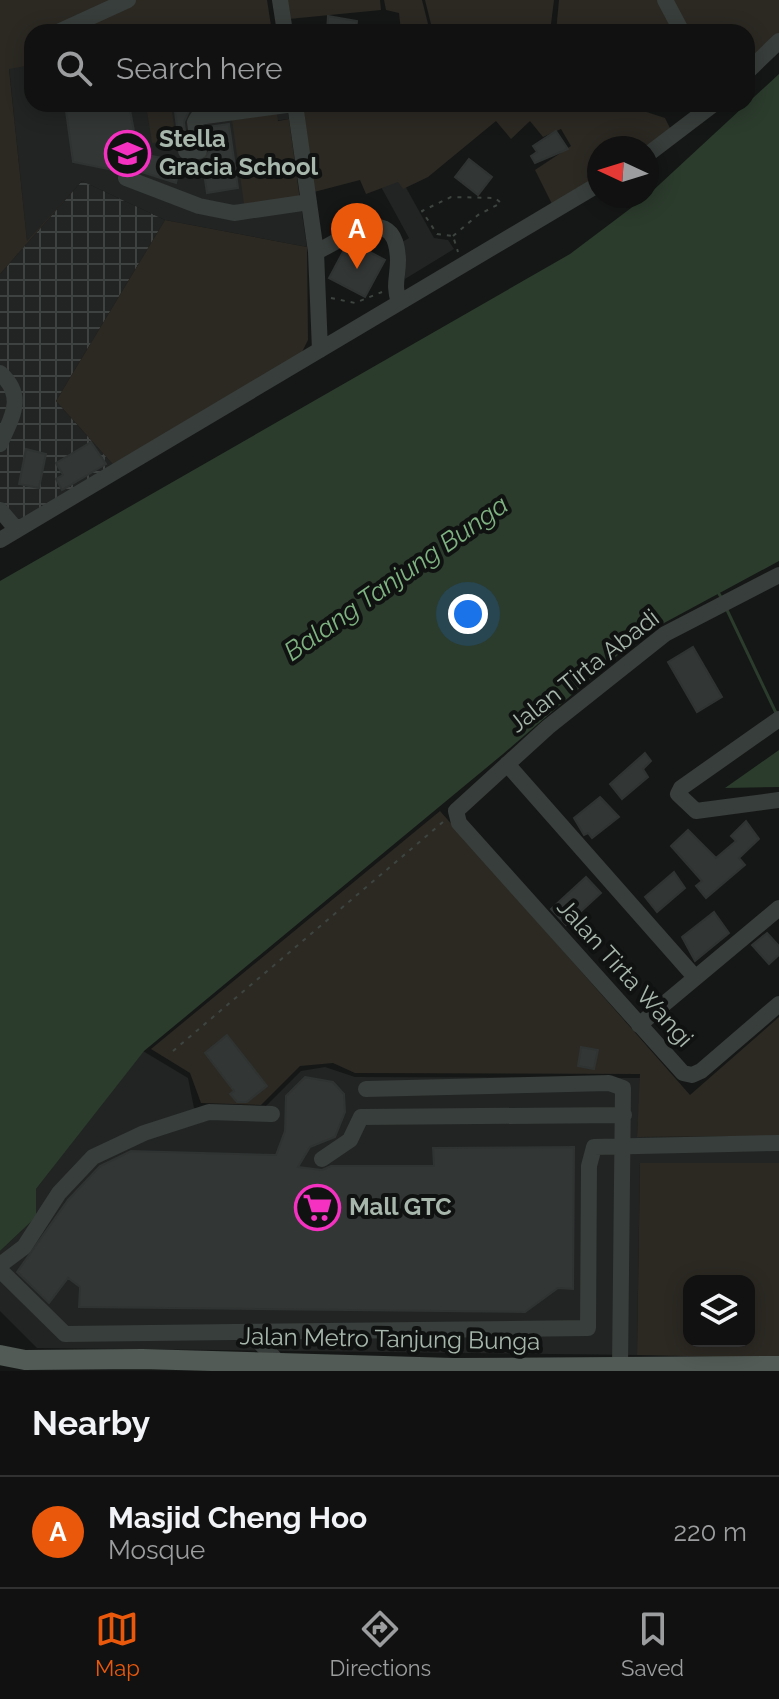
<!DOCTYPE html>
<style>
body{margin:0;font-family:Raleway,sans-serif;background:#1e1f1e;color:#f1f3f6}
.controls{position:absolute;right:24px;bottom:24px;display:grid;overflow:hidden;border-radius:16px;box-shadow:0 4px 20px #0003}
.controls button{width:72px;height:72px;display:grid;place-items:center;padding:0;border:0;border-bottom:2px solid #303130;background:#101110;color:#f1f3f6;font:40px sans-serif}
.compass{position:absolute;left:587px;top:136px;width:72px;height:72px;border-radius:50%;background:#101110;box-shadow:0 4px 20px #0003;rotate:274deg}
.you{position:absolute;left:468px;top:614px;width:28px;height:28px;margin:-20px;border:6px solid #fff;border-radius:50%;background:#1a73e8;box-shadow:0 0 0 12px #1a73e833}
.badge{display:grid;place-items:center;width:52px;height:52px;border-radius:50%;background:#ea580c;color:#fff;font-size:26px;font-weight:700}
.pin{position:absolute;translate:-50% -66px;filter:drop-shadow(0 2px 4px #0008)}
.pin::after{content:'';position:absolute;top:42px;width:28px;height:24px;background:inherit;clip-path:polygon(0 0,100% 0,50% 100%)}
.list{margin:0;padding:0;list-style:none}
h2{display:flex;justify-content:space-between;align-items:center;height:104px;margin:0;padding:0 32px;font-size:34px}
h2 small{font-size:26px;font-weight:400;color:#9c9d9f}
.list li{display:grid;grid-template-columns:52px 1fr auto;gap:24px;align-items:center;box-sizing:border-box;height:112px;padding:0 32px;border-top:2px solid #303130}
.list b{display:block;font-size:30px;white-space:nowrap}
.list p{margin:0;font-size:26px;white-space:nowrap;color:#9c9d9f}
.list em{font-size:26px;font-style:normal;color:#9c9d9f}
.icon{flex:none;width:44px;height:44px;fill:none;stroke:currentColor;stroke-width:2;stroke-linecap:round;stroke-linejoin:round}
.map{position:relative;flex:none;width:779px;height:1371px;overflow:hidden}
.search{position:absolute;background:#101110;box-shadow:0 4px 20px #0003;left:24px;right:24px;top:24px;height:88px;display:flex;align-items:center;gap:20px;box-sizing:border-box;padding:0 28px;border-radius:24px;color:#9c9d9f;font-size:30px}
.sheet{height:216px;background:#101110}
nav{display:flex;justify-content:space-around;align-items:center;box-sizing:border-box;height:112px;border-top:2px solid #303130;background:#101110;font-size:22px;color:#9c9d9f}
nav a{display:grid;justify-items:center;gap:4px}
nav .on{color:#ea580c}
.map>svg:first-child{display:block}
</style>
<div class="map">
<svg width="779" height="1371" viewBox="0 0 779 1371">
<defs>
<pattern id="industrial-grid" width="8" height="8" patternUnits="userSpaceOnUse" patternTransform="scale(2)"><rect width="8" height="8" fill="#212423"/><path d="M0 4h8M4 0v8" fill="none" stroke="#3e4240"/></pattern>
</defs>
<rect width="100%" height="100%" fill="#151716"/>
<path fill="#212423" d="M 32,65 L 32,104 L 286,104 L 289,119 L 234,126 L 300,200 L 307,247 L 165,220 L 82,181 L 27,242 L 9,68 Z
M 399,175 L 434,238 L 448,240 L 454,249 L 405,279 L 402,242 L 409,238 L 380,185 Z
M 143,1051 L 188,1078 L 194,1108 L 262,1110 L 301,1071 L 325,1067 L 355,1077 L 641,1078 L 637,1137 L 779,1136 L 779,1163 L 640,1163 L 637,1355 L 37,1348 L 0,1311 L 0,1251 L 36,1217 L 36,1189 Z"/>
<path fill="url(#industrial-grid)" d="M 82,181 L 165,220 L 56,401 L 118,470 L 12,535 L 0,520 L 0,274 Z"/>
<path fill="#2c2923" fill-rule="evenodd" d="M 0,0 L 267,0 L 272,32 L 32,32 L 32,65 L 9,69 L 27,241 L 82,181 L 0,274 Z
M 286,0 L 380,0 L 381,10 L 289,19 Z
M 384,0 L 422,0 L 430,32 L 401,32 L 399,13 L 386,10 Z
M 425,0 L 554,0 L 550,32 L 433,32 Z
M 559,0 L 779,0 L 779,37 L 747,63 L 747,32 L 556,32 Z
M 146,104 L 171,104 L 176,141 L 152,143 Z
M 302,104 L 622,104 L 665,118 L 671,130 L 645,148 L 599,148 L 599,177 L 552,204 L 535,170 L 571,146 L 561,129 L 543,137 L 530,121 L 511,139 L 496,121 L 428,177 L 403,189 L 398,182 L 366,194 L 360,180 L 314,192 Z
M 277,114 L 278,121 L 289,119 L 300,200 L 245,211 L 232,120 Z
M 165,220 L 307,247 L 308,340 L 299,358 L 118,470 L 56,401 Z
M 440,811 L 690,1095 L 779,1017 L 779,1136 L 637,1137 L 640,1074 L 355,1073 L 333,1063 L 300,1066 L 261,1105 L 201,1103 L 190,1073 L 151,1049 Z
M 640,1163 L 779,1163 L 779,1358 L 637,1355 ZM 689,1281 L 749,1281 L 749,1341 L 689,1341 Z"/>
<path fill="#2b3b2c" d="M 779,74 L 779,561 L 640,636 L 503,754 L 144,1051 L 36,1189 L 36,1217 L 0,1251 L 0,581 L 570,254 L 647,196 Z
M 779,750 L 779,787 L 725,788 Z"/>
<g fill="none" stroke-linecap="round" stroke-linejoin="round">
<path stroke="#2b3b2c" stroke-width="3" d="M 718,592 L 722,599
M 727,610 L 777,715"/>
</g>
<path fill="#323634" stroke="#2f3332" stroke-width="2" d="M 328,16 L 357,21 L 356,31 L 327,32 Z
M 65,104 L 129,104 L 138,153 L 181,162 L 176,183 L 129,168 L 118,171 L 73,162 Z
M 174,104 L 212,104 L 189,111 L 184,122 L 186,140 L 179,143 Z
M 229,124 L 238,188 L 207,193 L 202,161 L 210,150 L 207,127 Z
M 556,131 L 568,149 L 535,163 L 531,156 L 537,152 L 533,146 Z
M 469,159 L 492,177 L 478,195 L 455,177 Z
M 355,244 L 385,260 L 365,297 L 329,278 L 344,250 Z
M 91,442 L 106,464 L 62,490 L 56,479 L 63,475 L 56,463 Z
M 26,449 L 46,454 L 39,488 L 19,484 Z
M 693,647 L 722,697 L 697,712 L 668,662 Z
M 645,753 L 651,761 L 643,769 L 648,777 L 622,799 L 610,784 Z
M 600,797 L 619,817 L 592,838 L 588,833 L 584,835 L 574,818 Z
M 746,821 L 759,839 L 739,858 L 745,865 L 706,898 L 696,886 L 702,881 L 671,846 L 688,830 L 716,858 L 736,841 L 731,836 Z
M 674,872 L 685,888 L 657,912 L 645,897 Z
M 586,877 L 601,893 L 566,925 L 551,909 Z
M 714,912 L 729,933 L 695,961 L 682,937 Z
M 767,933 L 779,946 L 779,955 L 769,964 L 752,945 Z
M 227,1035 L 267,1086 L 247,1102 L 237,1102 L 230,1094 L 234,1091 L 205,1053 Z
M 581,1047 L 598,1050 L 594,1069 L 578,1066 Z
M 305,1077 L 333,1082 L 344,1094 L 345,1112 L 335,1137 L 310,1147 L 298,1167 L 322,1170 L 331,1166 L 434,1166 L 433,1148 L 574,1147 L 573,1289 L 558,1288 L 525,1312 L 79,1307 L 80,1287 L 68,1278 L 49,1303 L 17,1272 L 68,1200 L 100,1166 L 131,1151 L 276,1155 L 285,1131 L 286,1096 Z"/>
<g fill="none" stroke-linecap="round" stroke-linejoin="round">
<path stroke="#3e4540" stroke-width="2" stroke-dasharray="4 6" stroke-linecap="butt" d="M 453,236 L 478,215 L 501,203 L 495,198 L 451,197 L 422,211 L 437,234 L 453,236 L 458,252
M 331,298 L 355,303 L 382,292
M 173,1051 L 443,822"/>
<path stroke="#383e3b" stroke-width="16" d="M 280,0 L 285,32
M 665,0 L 682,32
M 58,32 L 128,0
M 747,72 L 779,41
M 295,104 L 316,252 L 320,350
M 186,151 L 199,151 L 195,122 L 198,117 L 294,104
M 647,155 L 714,104
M 126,178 L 199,206 L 234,213 L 309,202
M 316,252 C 342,240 396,198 398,260 C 398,278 393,284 399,303
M 0,373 C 26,396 12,417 0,444
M 0,510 L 17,530
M 0,540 L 599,184
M 779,575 L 665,634 L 548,727 L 456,811 L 459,823 L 683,1073 L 692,1075 L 701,1071 L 779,1004
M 779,719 L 681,788 L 678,794 L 696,811 L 779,800
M 507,764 L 694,976
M 639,1025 L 779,908
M 366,1089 L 609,1083 L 623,1088 L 620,1367
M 322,1159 L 350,1140 L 361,1117 L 624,1115
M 0,1265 L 24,1247 L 59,1193 L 93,1157 L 144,1133 L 209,1112 L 272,1114
M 0,1270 L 65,1334 L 588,1328 L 589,1166 L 594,1147 L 779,1143
M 249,1331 L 279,1363"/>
<path stroke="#525b56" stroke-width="20" d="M 0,1355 L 25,1360 L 142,1359 L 453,1368 L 779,1366"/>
</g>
<defs>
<symbol id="school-ring" viewBox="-11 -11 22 22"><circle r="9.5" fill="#101211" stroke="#f431c0" stroke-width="1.5"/><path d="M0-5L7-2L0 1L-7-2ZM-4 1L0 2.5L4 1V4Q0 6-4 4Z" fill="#f431c0"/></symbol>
<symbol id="supermarket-ring" viewBox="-11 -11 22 22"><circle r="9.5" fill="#101211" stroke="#f431c0" stroke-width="1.5"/><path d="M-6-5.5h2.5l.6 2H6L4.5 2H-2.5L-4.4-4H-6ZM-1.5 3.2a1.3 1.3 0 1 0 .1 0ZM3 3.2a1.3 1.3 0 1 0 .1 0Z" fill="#f431c0"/></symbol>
</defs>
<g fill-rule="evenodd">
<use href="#school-ring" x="102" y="128" width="51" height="51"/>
<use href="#supermarket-ring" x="292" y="1182" width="51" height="51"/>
</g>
<g text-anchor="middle" stroke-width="8" stroke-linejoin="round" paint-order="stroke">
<g font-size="24" font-weight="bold" fill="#a7b7ac" stroke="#101211" text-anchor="start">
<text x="159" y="147">Stella<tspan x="159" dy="28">Gracia School</tspan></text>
<text x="349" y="1215">Mall GTC</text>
</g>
<g font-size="24" fill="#a7b7ac" stroke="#101211">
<text transform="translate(584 671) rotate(-38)" y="8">Jalan Tirta Abadi</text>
<text transform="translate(625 973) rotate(48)" y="8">Jalan Tirta Wangi</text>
<text transform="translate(390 1339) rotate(1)" y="8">Jalan Metro Tanjung Bunga</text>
</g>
<g font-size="26" font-style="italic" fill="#7eb381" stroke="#101211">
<text transform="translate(396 578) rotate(-35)" y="9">Balang Tanjung Bunga</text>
</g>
</g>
</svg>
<div class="controls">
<button><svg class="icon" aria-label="layers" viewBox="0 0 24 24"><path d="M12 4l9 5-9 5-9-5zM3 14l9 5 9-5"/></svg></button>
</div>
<svg class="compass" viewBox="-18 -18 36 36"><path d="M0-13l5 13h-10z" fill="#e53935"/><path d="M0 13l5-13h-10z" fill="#9c9d9f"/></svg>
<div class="you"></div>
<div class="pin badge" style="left:357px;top:269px">A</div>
<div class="search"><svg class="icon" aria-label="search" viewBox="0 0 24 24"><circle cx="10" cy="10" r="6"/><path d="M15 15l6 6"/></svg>Search here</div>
</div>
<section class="sheet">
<h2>Nearby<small></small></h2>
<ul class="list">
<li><span class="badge">A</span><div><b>Masjid Cheng Hoo</b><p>Mosque</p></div><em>220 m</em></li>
</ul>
</section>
<nav>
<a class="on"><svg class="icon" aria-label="map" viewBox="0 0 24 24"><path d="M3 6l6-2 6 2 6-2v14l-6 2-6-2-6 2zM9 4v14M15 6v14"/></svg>Map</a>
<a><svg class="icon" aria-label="directions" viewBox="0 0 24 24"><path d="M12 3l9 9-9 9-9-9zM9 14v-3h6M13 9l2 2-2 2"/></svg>Directions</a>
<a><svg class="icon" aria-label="saved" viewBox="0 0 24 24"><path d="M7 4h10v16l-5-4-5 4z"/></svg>Saved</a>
</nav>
